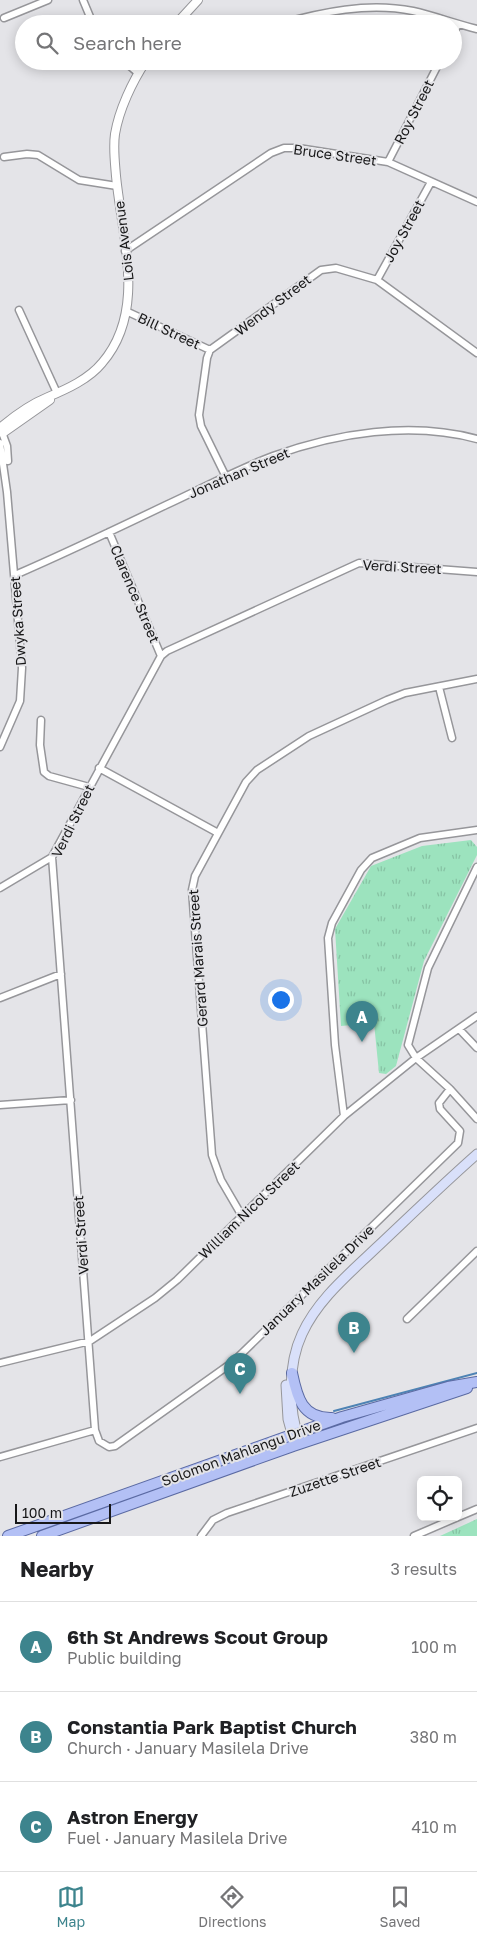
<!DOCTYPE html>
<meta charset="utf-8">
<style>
body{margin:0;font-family:"Golos Text",sans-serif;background:#f2f2f2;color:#202124}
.controls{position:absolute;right:15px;bottom:15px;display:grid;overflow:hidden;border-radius:8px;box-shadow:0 2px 12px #0003}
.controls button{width:45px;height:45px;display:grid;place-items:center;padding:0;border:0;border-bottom:1px solid #e0e0e0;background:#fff;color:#202124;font:25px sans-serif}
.scale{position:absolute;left:15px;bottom:12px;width:96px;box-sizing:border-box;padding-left:5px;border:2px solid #171718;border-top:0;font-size:14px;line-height:18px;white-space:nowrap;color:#171718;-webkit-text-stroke:4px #e4e4e8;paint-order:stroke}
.you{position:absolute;left:280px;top:999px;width:18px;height:18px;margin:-12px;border:4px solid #fff;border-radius:50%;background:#1a73e8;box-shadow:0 0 0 8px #1a73e833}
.badge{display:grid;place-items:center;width:32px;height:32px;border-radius:50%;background:#3d848d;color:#fff;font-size:16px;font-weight:700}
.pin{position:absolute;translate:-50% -41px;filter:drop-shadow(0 1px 2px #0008)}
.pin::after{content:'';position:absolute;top:26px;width:18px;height:15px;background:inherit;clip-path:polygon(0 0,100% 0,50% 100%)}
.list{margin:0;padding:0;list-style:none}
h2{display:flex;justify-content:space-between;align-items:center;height:65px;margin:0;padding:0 20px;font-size:21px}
h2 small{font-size:16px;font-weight:400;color:#757577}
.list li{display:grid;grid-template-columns:32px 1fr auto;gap:15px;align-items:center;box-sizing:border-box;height:90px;padding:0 20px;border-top:1px solid #e0e0e0}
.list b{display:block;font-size:19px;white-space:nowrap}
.list p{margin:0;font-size:16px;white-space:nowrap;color:#757577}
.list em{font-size:16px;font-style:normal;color:#757577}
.icon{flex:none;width:28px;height:28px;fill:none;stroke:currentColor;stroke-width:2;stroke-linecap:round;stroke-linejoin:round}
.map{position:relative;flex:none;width:477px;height:1536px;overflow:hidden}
.search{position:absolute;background:#fff;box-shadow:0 2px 12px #0003;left:15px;right:15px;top:15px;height:55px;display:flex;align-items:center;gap:12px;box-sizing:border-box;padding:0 18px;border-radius:28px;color:#757577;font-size:19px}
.sheet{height:335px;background:#fff}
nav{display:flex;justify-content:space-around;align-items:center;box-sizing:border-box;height:70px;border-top:1px solid #e0e0e0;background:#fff;font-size:14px;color:#757577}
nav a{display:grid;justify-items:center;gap:2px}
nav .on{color:#3d848d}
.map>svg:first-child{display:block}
</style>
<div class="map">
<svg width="477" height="1536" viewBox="0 0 477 1536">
<defs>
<pattern id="grass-tufts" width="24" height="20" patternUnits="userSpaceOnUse" patternTransform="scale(1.25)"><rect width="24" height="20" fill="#9ce3be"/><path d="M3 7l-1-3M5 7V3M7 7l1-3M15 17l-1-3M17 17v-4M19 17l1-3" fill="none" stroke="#86c2a3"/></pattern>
</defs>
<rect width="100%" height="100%" fill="#e4e4e8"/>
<path fill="url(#grass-tufts)" d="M 471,840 L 477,847 L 477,855 L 424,961 L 396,1066 L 386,1074 L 379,1073 L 374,1023 L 341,1026 L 335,929 L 371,866 L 422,846 Z
M 477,1519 L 477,1536 L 440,1536 Z"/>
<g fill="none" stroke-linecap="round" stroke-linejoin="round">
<path stroke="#4e83b4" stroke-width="2" d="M 334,1411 L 477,1373"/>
<defs>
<path id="minor" d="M 83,0 L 93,24
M 4,18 L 48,0
M 279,24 C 322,12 368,2 413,11 C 435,16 456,24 477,29
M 453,35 L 458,24
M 124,61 L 138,73
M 4,157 L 27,154 L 38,155 L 79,180 L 117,186
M 388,162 L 440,61
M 125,251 L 271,153 L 284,148 L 298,148 L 388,162 L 477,202
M 377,280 L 431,182
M 19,310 L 57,393
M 128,312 L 210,350
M 3,435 L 7,446 L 8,461
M 0,443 L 7,492 L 22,668 L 20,701 L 0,747
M 226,477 L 201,426 L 199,415 L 207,358 L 210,350 L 321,270 L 336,268 L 377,280 L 477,353
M 109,532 L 161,656
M 15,575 C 66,553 116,529 166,505 C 201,489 236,470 273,456 C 336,433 411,421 477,439
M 439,687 L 452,738
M 41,720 L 40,745 L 44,772 L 49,776 L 89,787
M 99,768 L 218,833
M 477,867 L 428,968 L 408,1045 L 416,1058 L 450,1089 L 477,1119
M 0,888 L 52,857
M 0,998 L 61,974
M 459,1029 L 477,1048
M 450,1089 L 439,1103 L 440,1109 L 460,1131 L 458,1143 L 233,1362 L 115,1446 L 109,1447 L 99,1441 L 95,1430 L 52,857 L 161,656 L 167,651 L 359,563 L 477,572
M 0,1105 L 71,1100
M 344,1116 L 335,1045 L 328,938 L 332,923 L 361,870 L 372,858 L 420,838 L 477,830
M 242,1216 L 221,1180 L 212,1155 L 192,890 L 195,876 L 246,782 L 257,770 L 309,736 L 387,700 L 405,693 L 477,679
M 407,1319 L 477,1251
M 0,1363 L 90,1341 L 155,1298 L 177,1280 L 344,1116 L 416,1058 L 477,1016
M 0,1457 L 95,1430
M 458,1517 L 477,1509
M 201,1536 L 213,1520 L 227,1513 L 477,1428
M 414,1536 L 458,1517"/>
<path id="tertiary" d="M 176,24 L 198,0
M 0,428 C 14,416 31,404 48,397 C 67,389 89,379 102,363 C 147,311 122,238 116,176 C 115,163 113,148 115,134 C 119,110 132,82 146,61
M 3,433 L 50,400"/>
<path id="secondary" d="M 286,1385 L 288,1419 L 294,1441
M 299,1439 C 288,1408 288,1364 302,1334 C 318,1299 349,1274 376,1248 C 410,1216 443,1184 477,1154"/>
<path id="primary" d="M 292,1373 C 297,1397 302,1419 332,1418
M 8,1536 L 342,1417 L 448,1387 L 477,1382
M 42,1536 L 293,1446 L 467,1388"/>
</defs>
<use href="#minor" stroke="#96969a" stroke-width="9"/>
<use href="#tertiary" stroke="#96969a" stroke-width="10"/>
<use href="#secondary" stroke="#96969a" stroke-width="11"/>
<use href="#primary" stroke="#5b6aa3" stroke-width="12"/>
<use href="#minor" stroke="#fff" stroke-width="6"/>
<use href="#tertiary" stroke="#fff" stroke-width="8"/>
<use href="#secondary" stroke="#d9e0fa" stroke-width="9"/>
<use href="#primary" stroke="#b3c0f5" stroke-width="10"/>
</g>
<g text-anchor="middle" stroke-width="4" stroke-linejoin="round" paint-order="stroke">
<g font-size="14" fill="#171718" stroke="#e4e4e8">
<text transform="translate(414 112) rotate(-63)" y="5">Roy Street</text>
<text transform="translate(335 155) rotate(8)" y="5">Bruce Street</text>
<text transform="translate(404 231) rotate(-61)" y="5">Joy Street</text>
<text transform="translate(124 241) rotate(-97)" y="5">Lois Avenue</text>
<text transform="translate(273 305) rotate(-37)" y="5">Wendy Street</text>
<text transform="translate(169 331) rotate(25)" y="5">Bill Street</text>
<text transform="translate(239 473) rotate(-23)" y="5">Jonathan Street</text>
<text transform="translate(402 567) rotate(3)" y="5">Verdi Street</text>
<text transform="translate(135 594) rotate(67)" y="5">Clarence Street</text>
<text transform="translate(18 621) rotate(-94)" y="5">Dwyka Street</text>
<text transform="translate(73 821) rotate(-64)" y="5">Verdi Street</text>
<text transform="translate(198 958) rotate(-94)" y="5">Gerard Marais Street</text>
<text transform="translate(249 1210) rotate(-44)" y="5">William Nicol Street</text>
<text transform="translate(81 1235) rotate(-94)" y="5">Verdi Street</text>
<text transform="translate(317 1280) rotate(-44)" y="5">January Masilela Drive</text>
<text transform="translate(241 1453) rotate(-20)" y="5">Solomon Mahlangu Drive</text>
<text transform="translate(335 1477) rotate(-19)" y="5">Zuzette Street</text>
</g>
</g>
</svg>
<div class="controls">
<button><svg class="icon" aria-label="locate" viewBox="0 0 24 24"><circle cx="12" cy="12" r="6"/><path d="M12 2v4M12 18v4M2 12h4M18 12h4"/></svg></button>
</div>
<div class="scale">100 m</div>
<div class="you"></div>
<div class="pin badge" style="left:362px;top:1042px">A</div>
<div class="pin badge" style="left:354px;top:1353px">B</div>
<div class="pin badge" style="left:240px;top:1394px">C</div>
<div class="search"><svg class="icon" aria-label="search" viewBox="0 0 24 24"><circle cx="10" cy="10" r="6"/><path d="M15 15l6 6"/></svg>Search here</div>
</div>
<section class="sheet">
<h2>Nearby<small>3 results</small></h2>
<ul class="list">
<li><span class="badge">A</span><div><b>6th St Andrews Scout Group</b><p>Public building</p></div><em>100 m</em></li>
<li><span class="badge">B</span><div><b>Constantia Park Baptist Church</b><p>Church · January Masilela Drive</p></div><em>380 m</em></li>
<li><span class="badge">C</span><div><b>Astron Energy</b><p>Fuel · January Masilela Drive</p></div><em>410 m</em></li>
</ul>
</section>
<nav>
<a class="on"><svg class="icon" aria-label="map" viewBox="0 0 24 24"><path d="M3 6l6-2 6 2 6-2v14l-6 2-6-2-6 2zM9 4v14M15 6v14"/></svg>Map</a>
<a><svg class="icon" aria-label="directions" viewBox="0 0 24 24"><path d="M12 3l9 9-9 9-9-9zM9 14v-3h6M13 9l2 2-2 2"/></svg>Directions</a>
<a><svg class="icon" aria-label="saved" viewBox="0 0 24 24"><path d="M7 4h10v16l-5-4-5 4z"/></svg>Saved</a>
</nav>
